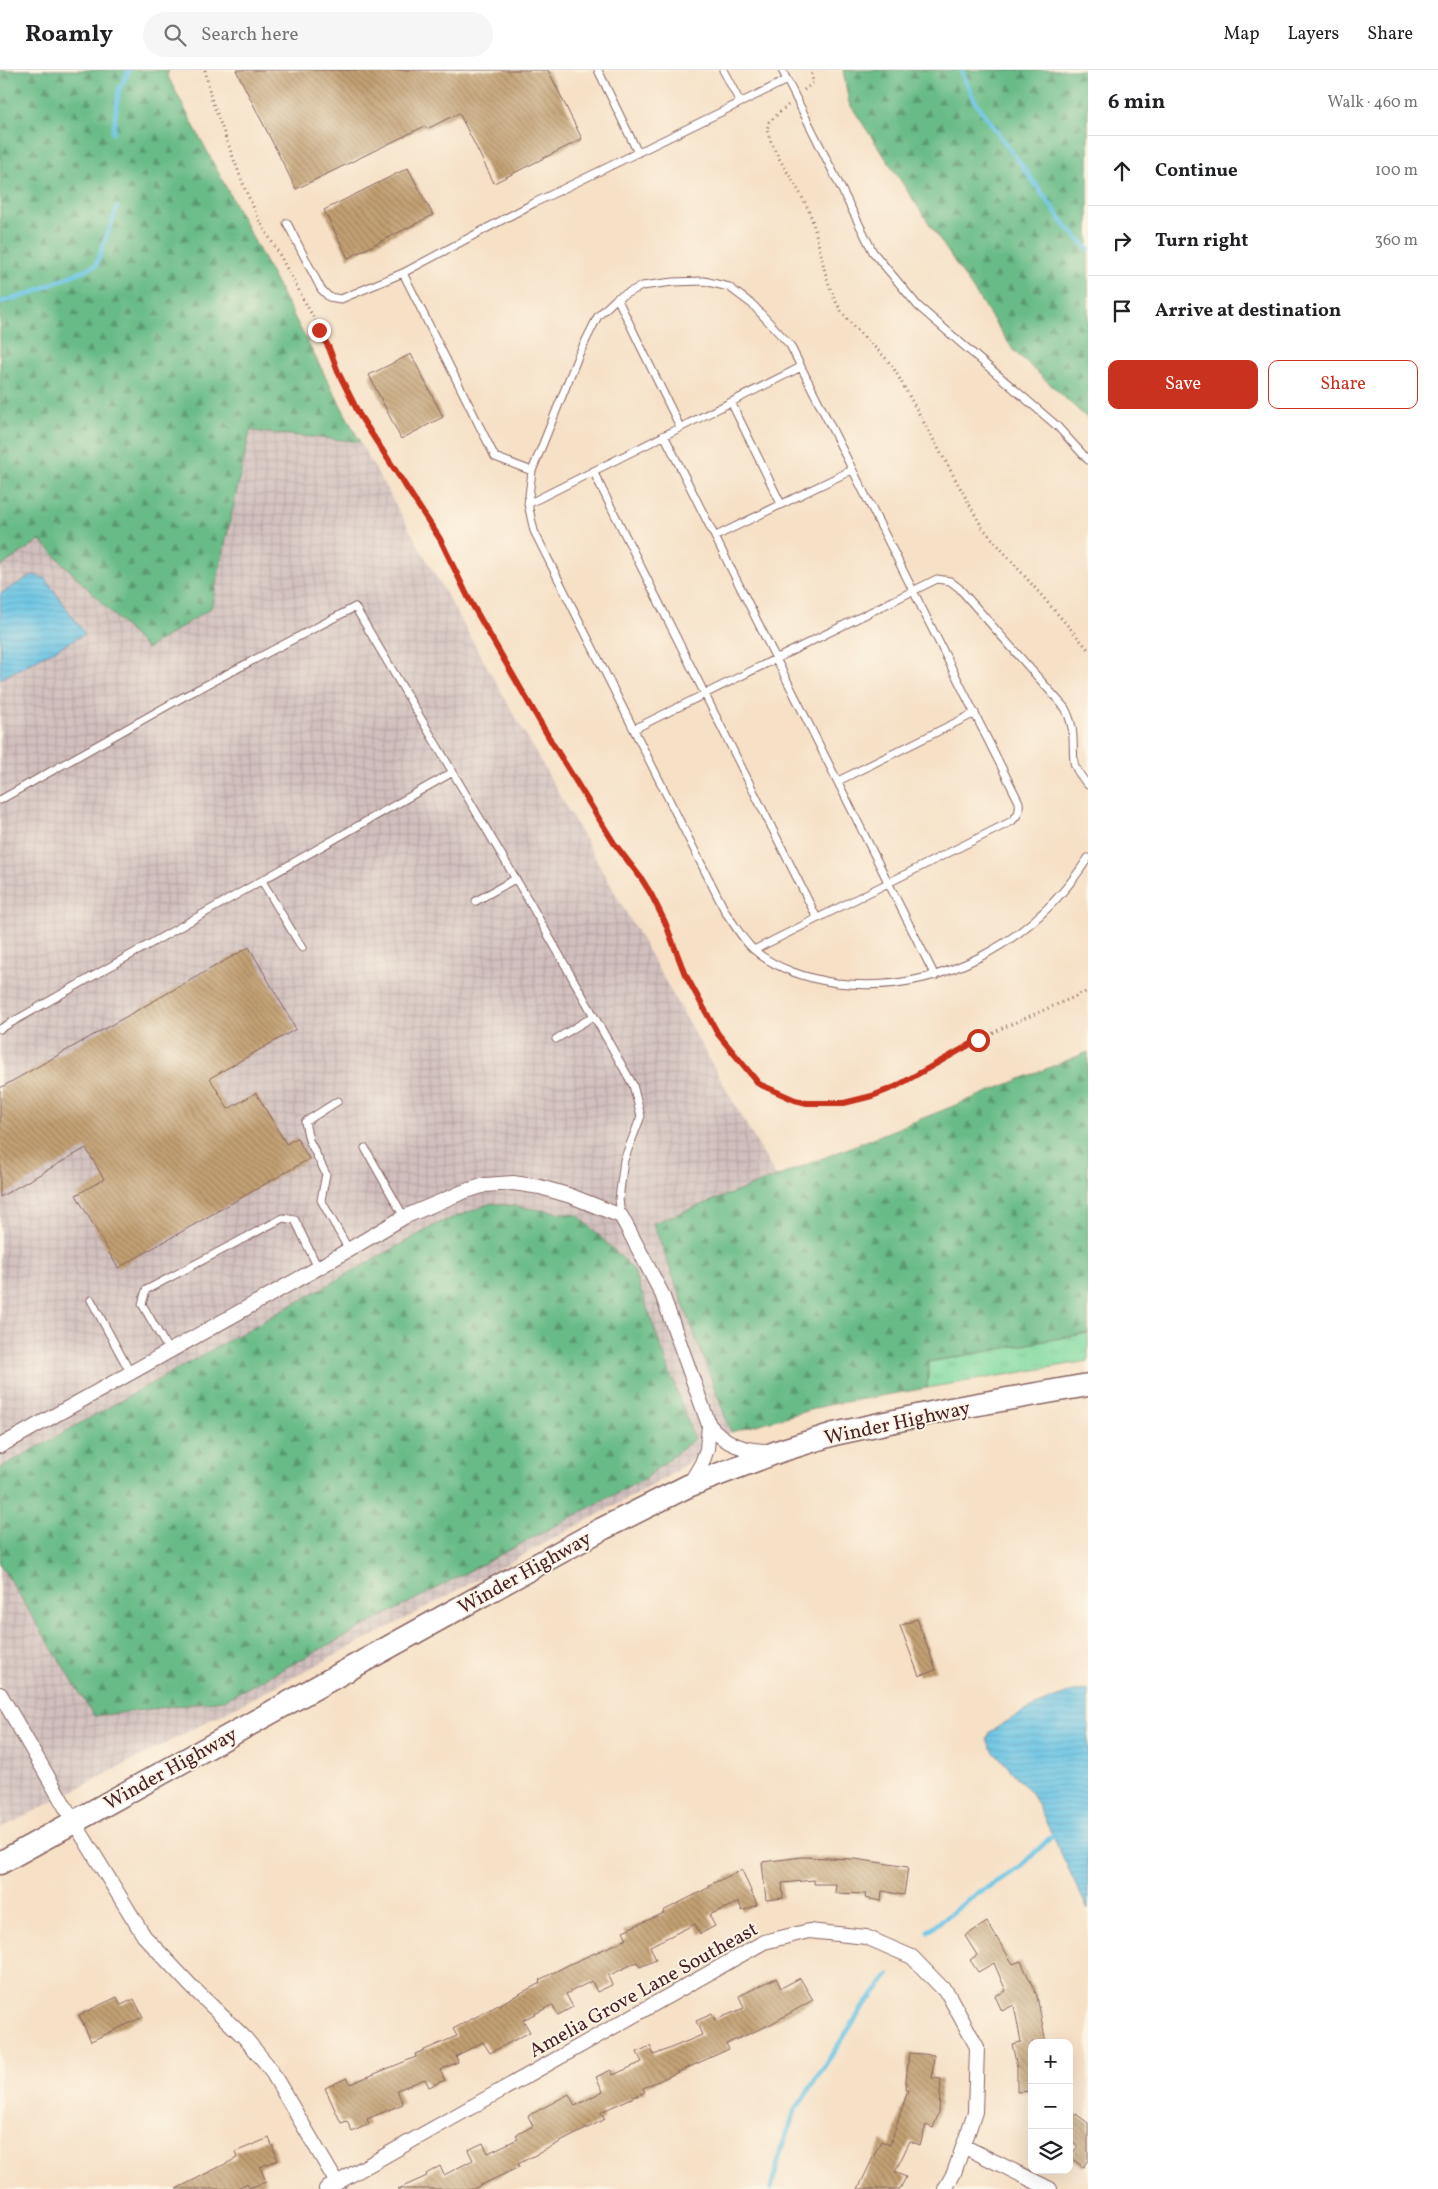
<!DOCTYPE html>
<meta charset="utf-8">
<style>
body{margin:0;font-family:Vollkorn,serif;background:#f6f6f6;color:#202124}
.controls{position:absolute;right:15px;bottom:15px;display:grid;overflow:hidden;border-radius:10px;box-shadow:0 5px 20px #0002}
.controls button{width:45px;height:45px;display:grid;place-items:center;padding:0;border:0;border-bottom:1px solid #e0e0e0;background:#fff;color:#202124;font:25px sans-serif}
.stop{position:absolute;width:15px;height:15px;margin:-11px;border:4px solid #c8321e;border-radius:50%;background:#fff}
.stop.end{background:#c8321e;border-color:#fff;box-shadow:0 1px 5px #0008}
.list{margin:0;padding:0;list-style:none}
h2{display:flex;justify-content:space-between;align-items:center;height:65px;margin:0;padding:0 20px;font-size:21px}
h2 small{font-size:16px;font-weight:400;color:#757577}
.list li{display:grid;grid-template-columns:32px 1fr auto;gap:15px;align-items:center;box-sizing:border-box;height:70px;padding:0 20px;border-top:1px solid #e0e0e0}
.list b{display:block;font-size:19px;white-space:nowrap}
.list em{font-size:16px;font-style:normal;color:#757577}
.actions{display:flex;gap:10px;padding:15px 20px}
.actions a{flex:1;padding:11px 0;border:1px solid #c8321e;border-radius:10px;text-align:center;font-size:18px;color:#c8321e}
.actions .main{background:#c8321e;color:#fff}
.icon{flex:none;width:28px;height:28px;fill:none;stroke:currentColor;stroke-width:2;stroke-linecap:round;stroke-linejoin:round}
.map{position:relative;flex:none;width:1088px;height:2119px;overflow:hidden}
header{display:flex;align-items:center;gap:30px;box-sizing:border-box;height:70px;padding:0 25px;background:#fff;border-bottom:1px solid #e0e0e0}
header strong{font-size:24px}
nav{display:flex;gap:28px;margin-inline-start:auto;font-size:18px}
.search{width:350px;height:45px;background:#f6f6f6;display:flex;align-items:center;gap:12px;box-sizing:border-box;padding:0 18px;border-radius:28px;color:#757577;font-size:19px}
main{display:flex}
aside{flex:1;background:#fff}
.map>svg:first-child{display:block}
</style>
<header>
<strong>Roamly</strong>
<div class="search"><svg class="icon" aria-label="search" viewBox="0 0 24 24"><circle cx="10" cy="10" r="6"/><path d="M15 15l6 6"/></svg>Search here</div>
<nav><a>Map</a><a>Layers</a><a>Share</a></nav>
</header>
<main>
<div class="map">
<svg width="1088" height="2119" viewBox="0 0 1088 2119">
<defs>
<pattern id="industrial-grid" width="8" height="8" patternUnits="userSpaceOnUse" patternTransform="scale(1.25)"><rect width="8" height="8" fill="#d1bfbd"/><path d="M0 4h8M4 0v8" fill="none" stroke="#b5a4a3"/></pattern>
<pattern id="grass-tufts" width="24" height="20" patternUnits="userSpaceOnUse" patternTransform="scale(1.25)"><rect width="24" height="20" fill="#81dba1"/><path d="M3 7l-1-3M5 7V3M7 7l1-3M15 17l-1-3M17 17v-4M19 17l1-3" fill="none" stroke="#71bc8b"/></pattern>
<pattern id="forest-firs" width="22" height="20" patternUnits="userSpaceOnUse" patternTransform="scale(1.25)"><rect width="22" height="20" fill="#68bb87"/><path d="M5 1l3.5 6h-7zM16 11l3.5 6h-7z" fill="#58976f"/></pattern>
<pattern id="water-rules" width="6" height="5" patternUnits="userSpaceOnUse" patternTransform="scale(1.25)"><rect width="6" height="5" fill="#66c3e4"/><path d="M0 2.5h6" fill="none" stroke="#5aa7c4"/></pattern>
<pattern id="building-back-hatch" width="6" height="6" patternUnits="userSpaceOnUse" patternTransform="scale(1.25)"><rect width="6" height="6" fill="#c2a073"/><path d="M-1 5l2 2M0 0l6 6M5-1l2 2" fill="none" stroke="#a0825f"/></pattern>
</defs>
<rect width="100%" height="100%" fill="#fcf5e5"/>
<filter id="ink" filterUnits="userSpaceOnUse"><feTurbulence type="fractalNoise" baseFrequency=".02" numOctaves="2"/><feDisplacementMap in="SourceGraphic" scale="10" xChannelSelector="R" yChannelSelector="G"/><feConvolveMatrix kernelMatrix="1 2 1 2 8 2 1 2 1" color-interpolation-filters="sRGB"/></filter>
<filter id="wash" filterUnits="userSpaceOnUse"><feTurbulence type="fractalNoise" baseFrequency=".0096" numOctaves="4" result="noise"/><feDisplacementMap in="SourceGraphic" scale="20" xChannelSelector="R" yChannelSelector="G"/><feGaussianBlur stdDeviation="1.12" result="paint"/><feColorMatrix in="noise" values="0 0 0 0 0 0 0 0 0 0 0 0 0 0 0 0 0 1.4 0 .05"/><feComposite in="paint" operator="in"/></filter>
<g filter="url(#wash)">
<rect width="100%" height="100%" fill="#f6e0c6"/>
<path fill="url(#industrial-grid)" d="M 250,361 L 360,372 L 776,1107 L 653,1153 L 731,1362 L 664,1409 L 384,1560 L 0,1759 L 0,497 L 39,470 L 211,538 Z"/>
<path fill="url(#grass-tufts)" stroke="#667d66" d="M 1088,1263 L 1088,1291 L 927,1318 L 929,1292 Z"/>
<path fill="url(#forest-firs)" stroke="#596d59" d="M 0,0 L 169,0 L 167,5 L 360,372 L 250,361 L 211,538 L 147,579 L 40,470 L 0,497 Z
M 843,0 L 1088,0 L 1088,349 L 1014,281 L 849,33 Z
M 1088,982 L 1088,1263 L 929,1292 L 927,1318 L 828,1335 L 731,1362 L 653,1153 L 776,1107 Z
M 492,1133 L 578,1145 L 633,1199 L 694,1369 L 644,1409 L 224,1630 L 94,1646 L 0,1494 L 0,1398 L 439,1153 Z"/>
<path fill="url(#water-rules)" stroke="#587188" d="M 32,505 L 45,508 L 85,564 L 0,609 L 0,524 Z
M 1088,1619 L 1088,1840 L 1051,1762 L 1031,1723 L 991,1678 L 987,1670 L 990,1662 C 1021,1642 1052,1625 1088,1619 Z"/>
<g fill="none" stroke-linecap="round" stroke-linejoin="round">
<path stroke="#66c3e4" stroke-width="5" d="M 961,0 L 974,30 L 1066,156 L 1088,179
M 113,63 L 119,19 L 129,0
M 0,232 L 27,225 L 96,195 L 117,138
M 928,1861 L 978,1823 L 1019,1798 L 1053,1765
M 771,2119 L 781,2080 L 795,2041 L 863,1937 L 889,1905"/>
</g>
<g id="blocks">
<path fill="url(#building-back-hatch)" d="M 236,0 L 548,0 L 582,69 L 494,113 L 459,43 L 427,59 L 425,56 L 296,119 Z
M 408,98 L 433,145 L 348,188 L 324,140 Z
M 411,284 L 443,347 L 401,369 L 369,305 Z
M 249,877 L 296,959 L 210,1008 L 228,1039 L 256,1023 L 286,1074 L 297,1068 L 309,1089 L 118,1198 L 76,1125 L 104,1109 L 86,1078 L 0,1127 L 0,1018 Z
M 917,1549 L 936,1600 L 919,1606 L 900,1556 Z
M 802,1787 L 855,1789 L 908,1797 L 904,1825 L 882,1821 L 881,1831 L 865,1828 L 866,1824 L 835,1823 L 836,1814 L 814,1814 L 814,1810 L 782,1813 L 783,1828 L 766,1830 L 762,1792 Z
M 742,1800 L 757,1835 L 742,1841 L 739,1832 L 709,1845 L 715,1856 L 700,1864 L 695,1854 L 650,1876 L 656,1890 L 640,1897 L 637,1892 L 608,1906 L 612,1915 L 597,1922 L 592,1911 L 566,1924 L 573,1937 L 558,1945 L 552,1935 L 523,1950 L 530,1962 L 490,1983 L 483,1972 L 456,1986 L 458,1992 L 440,2000 L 445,2010 L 429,2017 L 425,2009 L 397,2020 L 403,2034 L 367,2049 L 369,2054 L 352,2062 L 347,2051 L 341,2053 L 325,2018 L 347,2008 L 350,2014 L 416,1987 L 415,1984 L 457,1966 L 453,1959 L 540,1913 L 539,1910 L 572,1893 L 627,1869 L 623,1861 L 664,1843 L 663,1841 L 710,1817 L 709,1815 Z
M 987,1852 L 1013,1894 L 1021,1891 L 1037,1926 L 1046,1973 L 1032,1973 L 1032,2021 L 1017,2022 L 1017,1997 L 1012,1974 L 1021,1972 L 1014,1935 L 1002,1941 L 995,1926 L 1006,1921 L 994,1893 L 978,1902 L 970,1890 L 977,1885 L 965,1866 Z
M 776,1908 L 781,1918 L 800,1908 L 813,1930 L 769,1955 L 726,1974 L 729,1979 L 643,2018 L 645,2022 L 601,2042 L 605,2049 L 518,2094 L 519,2097 L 473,2119 L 398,2119 L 427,2106 L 426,2104 L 440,2096 L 444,2105 L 473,2090 L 468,2080 L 483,2073 L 488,2083 L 518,2069 L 516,2065 L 533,2056 L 528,2046 L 569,2024 L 575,2036 L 603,2021 L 596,2007 L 611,2000 L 613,2005 L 642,1992 L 637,1982 L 650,1976 L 654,1985 L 702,1965 L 696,1951 L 712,1944 L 715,1950 L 744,1938 L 739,1926 Z
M 117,1927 L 121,1935 L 134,1929 L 143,1947 L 91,1971 L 79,1945 Z
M 909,1983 L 934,1985 L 932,2008 L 941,2009 L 939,2042 L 933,2058 L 926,2055 L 920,2075 L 910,2071 L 895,2102 L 906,2107 L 900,2119 L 858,2119 L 881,2071 L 890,2075 L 908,2020 L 905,2020 Z
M 1076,2044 L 1088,2053 L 1088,2090 L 1083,2097 L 1070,2087 L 1078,2076 L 1069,2069 L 1069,2052 Z
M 269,2068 L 278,2090 L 260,2097 L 266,2112 L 249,2118 L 247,2113 L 237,2119 L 176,2119 L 237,2088 L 235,2082 Z"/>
</g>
</g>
<g filter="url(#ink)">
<use href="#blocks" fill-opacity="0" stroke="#866361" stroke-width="1"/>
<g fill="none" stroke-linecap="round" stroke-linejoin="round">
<defs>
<path id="lane" d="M 598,0 L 638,83
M 723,0 L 740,32
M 782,0 L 873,182 L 918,236 L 1057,356 L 1088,390
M 287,153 L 321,219 L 329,227 L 341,229 L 403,203 L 534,133 L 787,10
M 403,203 L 495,387 L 532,401 L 579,284 L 598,246 L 617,228 L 642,216 L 673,212 L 704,211 L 729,217 L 753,235 L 790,275 L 1019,732 C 1020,742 1018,745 1012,751 L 754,880
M 617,228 L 680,357
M 731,332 L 781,434
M 664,365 L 935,906
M 532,401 L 528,434 L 534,461 L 726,843 C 735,855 742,869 753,879 C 775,899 809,909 837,913 C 939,925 1033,873 1088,788
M 593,401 L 817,848
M 528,434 L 801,297
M 716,466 L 852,400
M 634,659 L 937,509 L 950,511 L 959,518 L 1065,638 C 1076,659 1072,671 1074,692 C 1075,700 1083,709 1088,715
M 838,711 L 975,643
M 0,730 L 183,627 L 355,537 L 530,833 L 633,1015 L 641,1046 L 624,1090 L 619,1129 L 621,1146
M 262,811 L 302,878
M 476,831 L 515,809
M 0,959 L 453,702
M 556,969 L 594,946
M 338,1031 L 305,1052 L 309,1070 L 326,1104 L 321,1130 L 349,1180
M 365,1078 L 404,1147
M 91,1230 L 130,1302
M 169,1281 L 142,1234 L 146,1220 L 283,1148 L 295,1150 L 318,1198"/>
<path id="street" d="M 709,1355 C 725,1374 744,1381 769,1381
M 0,1376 L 318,1198 L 404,1147 L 463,1122 L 485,1115 L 513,1113 L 540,1117 L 571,1126 L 621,1146 L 627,1157 L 662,1224 L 709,1355 L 707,1379 L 702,1393 L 689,1415
M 0,1624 L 74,1752 L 144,1866 L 192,1917 L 245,1968 L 269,1997 L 337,2113
M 963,2076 L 1050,2119
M 326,2119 L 764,1872 L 809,1861 L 866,1867 L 912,1887 L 948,1924 L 977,1977 L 975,2042 L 954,2103 L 945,2119"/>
<path id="primary" d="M 0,1793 L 470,1532 L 602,1459 L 688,1416 L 780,1381 L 834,1364 L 950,1339 L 1088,1315"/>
</defs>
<use href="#lane" stroke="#866361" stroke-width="9"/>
<use href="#street" stroke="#866361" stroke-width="16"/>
<use href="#primary" stroke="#866361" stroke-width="25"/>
<path stroke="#866361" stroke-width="3" stroke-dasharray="1 4" stroke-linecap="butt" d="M 205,0 L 211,28 L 245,119 L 261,154 L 277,180 L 325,269 L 338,302 L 356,338 L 440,469 L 469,529 L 601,753 L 646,815 L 665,852 L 684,902 L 718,964 L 759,1014 L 795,1030 L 807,1033 L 844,1033 L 872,1026 L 905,1012 L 1000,959 L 1088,921
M 804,20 L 813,13 L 811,0
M 788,35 L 769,52 L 767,60 C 775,89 797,113 809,141 C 821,173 822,209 840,239 C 854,262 877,276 893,297 L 982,457 L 1088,579"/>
<use href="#lane" stroke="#fff" stroke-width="7"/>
<use href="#street" stroke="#fff" stroke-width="14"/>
<use href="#primary" stroke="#fff" stroke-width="22"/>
</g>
</g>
<g fill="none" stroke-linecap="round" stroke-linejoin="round" filter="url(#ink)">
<path stroke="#c8321e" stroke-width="6" d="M 319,260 L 329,278 L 338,302 L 360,346 L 440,469 L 469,529 L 551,671 L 614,773 L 641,808 L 651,824 L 665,852 L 684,902 L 718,964 L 759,1014 L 795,1030 L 807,1033 L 844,1033 L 872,1026 L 895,1017 L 978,970"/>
</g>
<g text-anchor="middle" stroke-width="4" stroke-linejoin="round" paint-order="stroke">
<g font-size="20" fill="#4a1f2b" stroke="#fcf5e5">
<text transform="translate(897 1352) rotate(-12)" y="7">Winder Highway</text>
<text transform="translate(524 1502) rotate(-29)" y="7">Winder Highway</text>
<text transform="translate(170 1698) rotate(-29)" y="7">Winder Highway</text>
<text transform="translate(643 1919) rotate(-29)" y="7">Amelia Grove Lane Southeast</text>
</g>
</g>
</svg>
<div class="controls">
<button>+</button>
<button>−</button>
<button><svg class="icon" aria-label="layers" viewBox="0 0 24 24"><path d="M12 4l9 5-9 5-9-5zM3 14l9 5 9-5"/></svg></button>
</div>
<div class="stop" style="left:978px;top:970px"></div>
<div class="stop end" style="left:319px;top:260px"></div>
</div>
<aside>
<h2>6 min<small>Walk · 460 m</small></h2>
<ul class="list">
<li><svg class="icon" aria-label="ahead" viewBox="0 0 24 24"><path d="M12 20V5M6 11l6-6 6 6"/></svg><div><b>Continue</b></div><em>100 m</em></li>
<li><svg class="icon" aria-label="right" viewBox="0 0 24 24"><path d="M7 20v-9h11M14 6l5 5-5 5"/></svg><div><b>Turn right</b></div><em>360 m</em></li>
<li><svg class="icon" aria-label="arrive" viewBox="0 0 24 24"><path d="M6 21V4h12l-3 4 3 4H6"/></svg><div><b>Arrive at destination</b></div></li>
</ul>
<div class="actions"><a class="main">Save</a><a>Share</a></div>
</aside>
</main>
